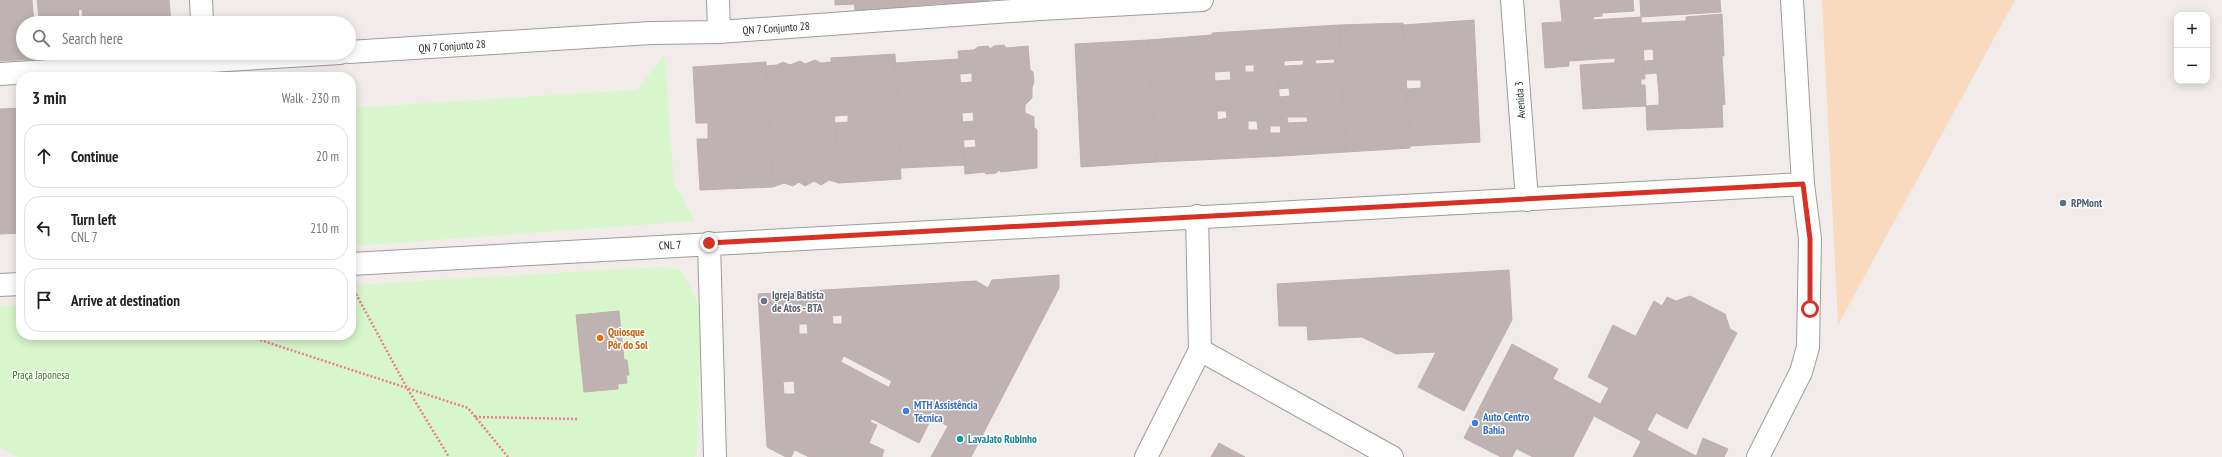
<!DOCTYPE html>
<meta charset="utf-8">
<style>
body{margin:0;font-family:"PT Sans Narrow",sans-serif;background:#f2f2f2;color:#222}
.controls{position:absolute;right:12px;top:12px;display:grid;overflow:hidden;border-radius:8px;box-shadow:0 2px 10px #0003}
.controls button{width:36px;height:36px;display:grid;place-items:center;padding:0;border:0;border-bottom:1px solid #e0e0e0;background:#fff;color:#222;font:20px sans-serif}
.stop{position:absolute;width:12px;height:12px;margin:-9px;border:3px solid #d93025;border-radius:50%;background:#fff}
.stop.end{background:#d93025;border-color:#fff;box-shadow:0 1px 4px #0008}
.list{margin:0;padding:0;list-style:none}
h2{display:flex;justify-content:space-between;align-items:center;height:52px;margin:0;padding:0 16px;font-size:17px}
h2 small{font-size:13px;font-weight:400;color:#767676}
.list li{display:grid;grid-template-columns:26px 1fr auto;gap:12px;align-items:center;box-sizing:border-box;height:64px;margin:0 8px 8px;padding:0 8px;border:1px solid #e0e0e0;border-radius:16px}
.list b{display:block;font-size:15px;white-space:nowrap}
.list p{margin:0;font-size:13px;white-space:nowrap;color:#767676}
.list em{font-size:13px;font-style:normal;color:#767676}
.icon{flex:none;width:22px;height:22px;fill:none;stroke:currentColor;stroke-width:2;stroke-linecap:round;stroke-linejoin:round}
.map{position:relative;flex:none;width:2222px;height:457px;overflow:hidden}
.search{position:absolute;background:#fff;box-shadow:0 2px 10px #0003;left:16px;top:16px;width:340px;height:44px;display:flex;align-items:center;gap:10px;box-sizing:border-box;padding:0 14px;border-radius:22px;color:#767676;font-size:15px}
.panel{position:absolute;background:#fff;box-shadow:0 2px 10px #0003;left:16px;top:72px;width:340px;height:268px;border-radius:16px}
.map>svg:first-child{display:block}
</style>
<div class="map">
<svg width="2222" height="457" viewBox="0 0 2222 457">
<rect width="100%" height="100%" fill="#f1ece9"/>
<path fill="#f9dabf" d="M 1822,0 L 2015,0 L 1838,325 Z"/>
<path fill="#d7f6cc" d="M 664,55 L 674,184 L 695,221 L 351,246 L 351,108 L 637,90 Z
M 660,267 L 679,270 L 690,285 L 701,313 L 697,446 L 695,457 L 18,457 L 0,448 L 0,306 L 21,305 L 21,335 L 351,335 L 351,285 Z"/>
<path fill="#beb3b2" stroke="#c2afad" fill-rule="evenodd" d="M 0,0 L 32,0 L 34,23 L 23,23 L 23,53 L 35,53 L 36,59 L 0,61 Z
M 37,0 L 78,0 L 79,23 L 34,23 L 33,19 L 39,18 Z
M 78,0 L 121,0 L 78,3 Z
M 121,0 L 169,0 L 171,23 L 83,23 L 82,9 L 78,10 L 78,3 Z
M 835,0 L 854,0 L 854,4 L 835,5 Z
M 854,0 L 899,0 L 900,7 L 855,10 Z
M 899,0 L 944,0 L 944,3 L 900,7 Z
M 944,0 L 989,0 L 989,3 L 944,6 Z
M 1560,0 L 1633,0 L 1634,11 L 1602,13 L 1602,16 L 1593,17 L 1593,20 L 1562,21 Z
M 1640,0 L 1720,0 L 1721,12 L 1641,17 Z
M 1722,14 L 1724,56 L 1654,61 L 1653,49 L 1643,50 L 1642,23 L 1686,21 L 1686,17 Z
M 1641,17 L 1644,61 L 1615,63 L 1615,58 L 1569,61 L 1569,66 L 1545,68 L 1542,23 Z
M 1474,20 L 1480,142 L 1410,146 L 1407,89 L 1421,88 L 1421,80 L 1406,80 L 1403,25 Z
M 1403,23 L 1410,148 L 1346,152 L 1339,25 Z
M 1339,25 L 1346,152 L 1282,156 L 1279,97 L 1290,96 L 1289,88 L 1279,89 L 1275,29 ZM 1334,59 L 1335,63 L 1316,64 L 1315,60 ZM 1304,60 L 1303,65 L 1284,66 L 1284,61 ZM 1287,117 L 1307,117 L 1308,122 L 1288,123 Z
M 1275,29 L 1281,126 L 1270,126 L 1270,133 L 1281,133 L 1282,156 L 1220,159 L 1217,120 L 1227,118 L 1226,111 L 1217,111 L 1215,81 L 1231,80 L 1230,71 L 1214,72 L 1212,33 ZM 1245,65 L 1254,65 L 1254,72 L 1245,72 ZM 1248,121 L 1257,121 L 1258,130 L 1248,130 Z
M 1212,35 L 1220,159 L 1156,162 L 1148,40 Z
M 1148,40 L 1156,162 L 1081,167 L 1075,44 Z
M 1004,45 L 1006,48 L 1028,46 L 1030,70 L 1033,72 L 1034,82 L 1032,88 L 1032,98 L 1025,105 L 1025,113 L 1034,117 L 1034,127 L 1037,130 L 1037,168 L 1001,172 L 999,170 L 996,173 L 986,174 L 984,172 L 965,174 L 964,148 L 976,147 L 975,139 L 964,140 L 963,122 L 974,121 L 973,112 L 962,113 L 960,83 L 972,82 L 972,73 L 960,74 L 958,51 L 974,50 L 978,47 L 988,46 L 990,49 L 994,46 Z
M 35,53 L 81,53 L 82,56 L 36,59 Z
M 895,54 L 901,179 L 839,183 L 835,123 L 848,122 L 848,115 L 835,116 L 831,58 Z
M 1722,57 L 1725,104 L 1722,105 L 1723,127 L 1647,130 L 1646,106 L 1659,105 L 1659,94 L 1657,73 L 1645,74 L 1644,61 Z
M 959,59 L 965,165 L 901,168 L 895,63 Z
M 815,60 L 821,63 L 831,62 L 839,183 L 829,180 L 821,185 L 814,181 L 805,186 L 799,182 L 793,186 L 784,183 L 773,187 L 766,66 L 777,65 L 783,62 L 790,65 L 800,61 L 805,64 Z
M 1644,61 L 1645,79 L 1641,79 L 1641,85 L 1645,85 L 1646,106 L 1583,109 L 1580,65 Z
M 766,62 L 773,187 L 700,190 L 697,139 L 708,139 L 708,123 L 696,123 L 693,67 Z
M 21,108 L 21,233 L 0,234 L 0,109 Z
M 1509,270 L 1512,320 L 1464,411 L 1418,387 L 1436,352 L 1396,354 L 1362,337 L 1308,340 L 1307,326 L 1279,326 L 1277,284 Z
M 1059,275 L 1059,288 L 985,430 L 844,356 L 874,298 L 874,287 L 976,281 L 988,288 L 992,280 Z
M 874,287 L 874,298 L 791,457 L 786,457 L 767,447 L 758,294 ZM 842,315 L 842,324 L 833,324 L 832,316 ZM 799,324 L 807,324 L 808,334 L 799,334 ZM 794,381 L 795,394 L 784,394 L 783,382 Z
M 1690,296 L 1725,314 L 1730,329 L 1737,333 L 1687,429 L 1609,388 L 1654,301 L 1662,306 L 1667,297 L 1676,301 Z
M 619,311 L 624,360 L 627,360 L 629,375 L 626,375 L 627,383 L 618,384 L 618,389 L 584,392 L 576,315 Z
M 1613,325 L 1635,336 L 1609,388 L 1588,377 Z
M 1512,344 L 1558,369 L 1512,457 L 1501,457 L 1464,438 Z
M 841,362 L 888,387 L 852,457 L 809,457 L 795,450 Z
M 1553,379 L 1600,404 L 1573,457 L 1533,457 L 1517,449 Z
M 892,381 L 938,405 L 919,443 L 872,419 Z
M 1609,388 L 1656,413 L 1641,441 L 1594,416 Z
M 938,405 L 985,430 L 971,457 L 931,457 L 948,426 L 932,418 Z
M 870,422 L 877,425 L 869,443 L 884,450 L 882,457 L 852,457 Z
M 1647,430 L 1696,456 L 1696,457 L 1633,457 Z
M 1703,438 L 1728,449 L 1724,457 L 1696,457 Z
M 1219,443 L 1245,457 L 1211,457 Z"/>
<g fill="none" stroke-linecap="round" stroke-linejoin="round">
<defs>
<path id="minor" d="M 201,0 L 202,23
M 718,0 L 719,32
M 1512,0 L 1527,200
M 349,52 L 651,33 L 719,32 L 1040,9 L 1202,0
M 0,74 L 340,53
M 709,243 L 715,457
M 351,264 L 1803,184
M 0,285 L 21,284
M 1200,350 L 1392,457
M 1146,457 L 1200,350 L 1197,216
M 1758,457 L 1801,372 L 1808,347 L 1810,239 L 1803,184 L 1792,0"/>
</defs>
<use href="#minor" stroke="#9c9c9c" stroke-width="24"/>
<path stroke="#ee7d98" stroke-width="2.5" stroke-dasharray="2 2" stroke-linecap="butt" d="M 356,294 L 407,388 L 449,457
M 245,335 L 468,408 L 508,457
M 475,417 L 579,419"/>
<use href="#minor" stroke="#fff" stroke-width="22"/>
</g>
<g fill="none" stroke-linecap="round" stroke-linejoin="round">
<path stroke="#d93025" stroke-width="5" d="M 709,243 L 1803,184 L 1810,239 L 1810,309"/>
</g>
<circle fill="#5c6f8a" stroke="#fff" stroke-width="1.5" cx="2063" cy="203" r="4"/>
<circle fill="#6b7280" stroke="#fff" stroke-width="1.5" cx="764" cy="301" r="4"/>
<circle fill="#e8710a" stroke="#fff" stroke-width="1.5" cx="600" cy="338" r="4"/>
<g fill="#3f7fe0" stroke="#fff" stroke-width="1.5">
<circle cx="906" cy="411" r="4"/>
<circle cx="1475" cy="423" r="4"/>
</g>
<circle fill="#0f9aa8" stroke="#fff" stroke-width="1.5" cx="960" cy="439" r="4"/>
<g text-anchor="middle" stroke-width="3" stroke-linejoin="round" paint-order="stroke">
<g font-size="11" fill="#222" stroke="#fff">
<text transform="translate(776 28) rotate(-4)" y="4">QN 7 Conjunto 28</text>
<text transform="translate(452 46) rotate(-4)" y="4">QN 7 Conjunto 28</text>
<text transform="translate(1520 100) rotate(-94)" y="4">Avenida 3</text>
<text transform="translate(670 245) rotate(-3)" y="4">CNL 7</text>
</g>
<g font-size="11" font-weight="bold" fill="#4e5e75" stroke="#fff" text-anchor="start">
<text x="2071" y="207">RPMont</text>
</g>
<g font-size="11" font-weight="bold" fill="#5b616d" stroke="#fff" text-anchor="start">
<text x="772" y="299">Igreja Batista<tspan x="772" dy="13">de Atos - BTA</tspan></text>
</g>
<g font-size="11" font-weight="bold" fill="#c56008" stroke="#fff" text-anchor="start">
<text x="608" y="336">Quiosque<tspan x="608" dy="13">Pôr do Sol</tspan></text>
</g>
<g font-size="11" fill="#307916" stroke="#fff">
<text x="41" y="379">Praça Japonesa</text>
</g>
<g font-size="11" font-weight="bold" fill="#366cbe" stroke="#fff" text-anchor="start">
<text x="914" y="409">MTH Assistência<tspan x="914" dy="13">Técnica</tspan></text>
<text x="1483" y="421">Auto Centro<tspan x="1483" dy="13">Bahia</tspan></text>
</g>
<g font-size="11" font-weight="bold" fill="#0d838f" stroke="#fff" text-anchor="start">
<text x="968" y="443">LavaJato Rubinho</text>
</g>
</g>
</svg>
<div class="controls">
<button>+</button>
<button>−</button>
</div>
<div class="stop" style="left:1810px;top:309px"></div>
<div class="stop end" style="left:709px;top:243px"></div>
<div class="search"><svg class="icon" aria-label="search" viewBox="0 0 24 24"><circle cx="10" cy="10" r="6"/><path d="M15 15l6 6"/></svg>Search here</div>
<section class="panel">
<h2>3 min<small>Walk · 230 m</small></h2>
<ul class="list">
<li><svg class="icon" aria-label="ahead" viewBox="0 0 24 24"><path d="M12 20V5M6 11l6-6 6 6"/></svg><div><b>Continue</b></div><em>20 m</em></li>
<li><svg class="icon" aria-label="left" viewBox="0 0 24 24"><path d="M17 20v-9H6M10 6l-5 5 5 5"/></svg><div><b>Turn left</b><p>CNL 7</p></div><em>210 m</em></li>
<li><svg class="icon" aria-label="arrive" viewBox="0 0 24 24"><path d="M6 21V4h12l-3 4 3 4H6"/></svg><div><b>Arrive at destination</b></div></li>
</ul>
</section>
</div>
